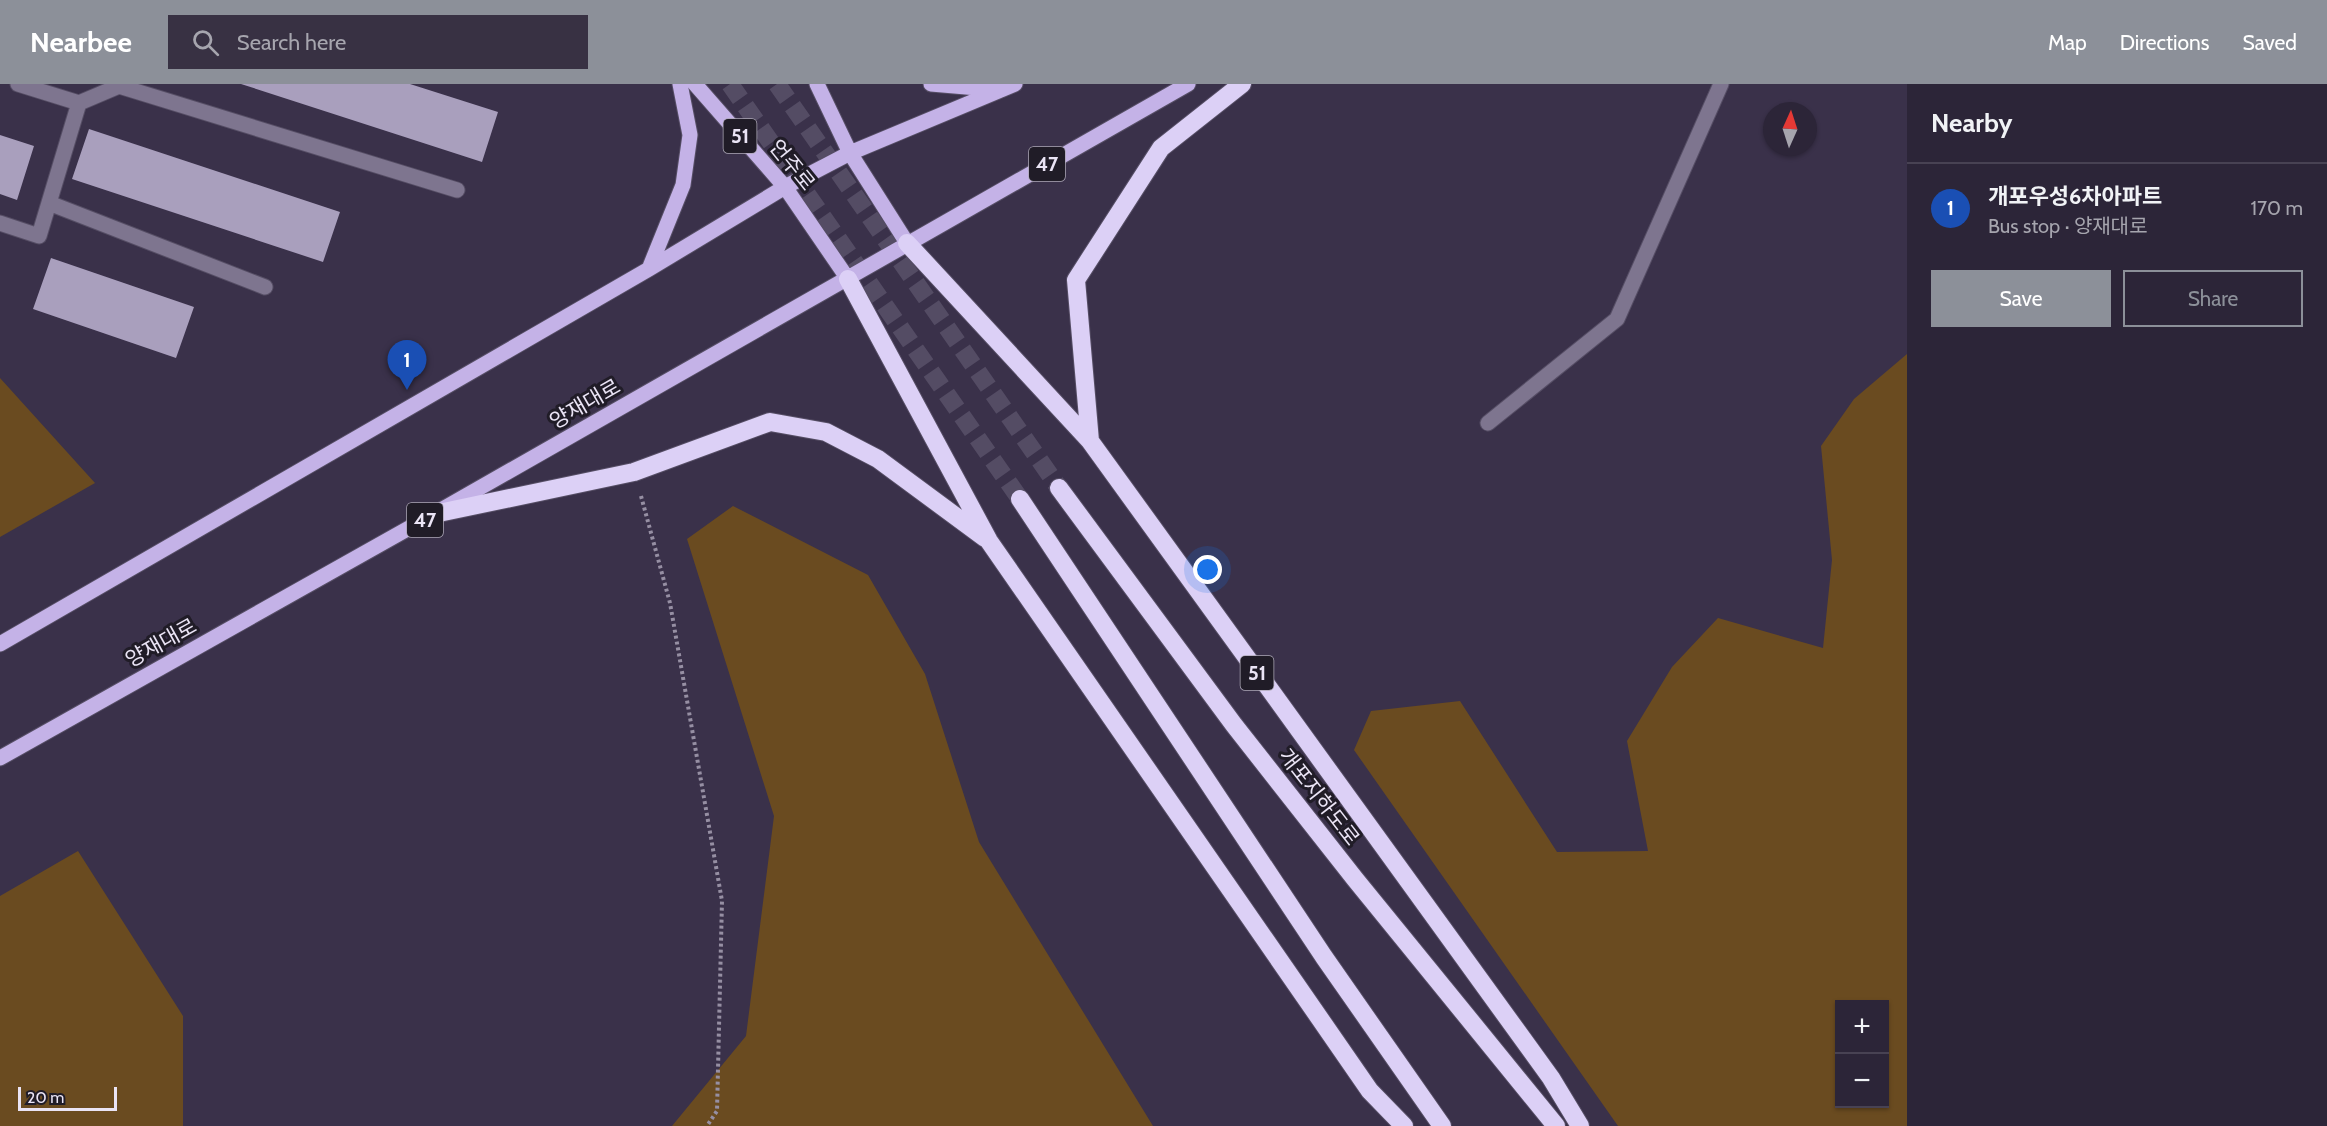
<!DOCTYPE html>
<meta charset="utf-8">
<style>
body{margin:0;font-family:Cabin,"Noto Sans KR",sans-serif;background:#383143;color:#f1f3f6}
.controls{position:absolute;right:18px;bottom:18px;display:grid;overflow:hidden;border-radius:0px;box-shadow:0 2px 4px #0004}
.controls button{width:54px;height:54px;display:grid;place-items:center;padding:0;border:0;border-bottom:2px solid #484253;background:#2c2538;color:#f1f3f6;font:30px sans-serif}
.compass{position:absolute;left:1763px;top:18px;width:54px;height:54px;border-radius:50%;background:#2c2538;box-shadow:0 2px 4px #0004;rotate:3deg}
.scale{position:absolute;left:18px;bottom:15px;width:99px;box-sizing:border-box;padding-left:6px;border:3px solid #eae4f5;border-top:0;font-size:16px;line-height:21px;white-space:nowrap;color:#eae4f5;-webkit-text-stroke:4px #201c27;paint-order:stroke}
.you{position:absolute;left:1208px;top:486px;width:21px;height:21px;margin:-15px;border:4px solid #fff;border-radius:50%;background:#1a73e8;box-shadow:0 0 0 9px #1a73e833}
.badge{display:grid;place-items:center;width:39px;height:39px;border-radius:50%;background:#8c9099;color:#fff;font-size:20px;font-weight:700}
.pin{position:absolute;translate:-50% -50px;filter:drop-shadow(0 2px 3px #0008)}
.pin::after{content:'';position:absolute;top:32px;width:21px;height:18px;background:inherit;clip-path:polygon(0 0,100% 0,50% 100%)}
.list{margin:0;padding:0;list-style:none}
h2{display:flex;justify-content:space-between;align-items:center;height:78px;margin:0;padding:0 24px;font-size:26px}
h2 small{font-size:20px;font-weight:400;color:#a6a5ae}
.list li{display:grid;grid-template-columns:39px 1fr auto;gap:18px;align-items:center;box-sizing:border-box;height:90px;padding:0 24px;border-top:2px solid #484253}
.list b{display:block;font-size:22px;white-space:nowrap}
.list p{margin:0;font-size:20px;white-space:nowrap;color:#a6a5ae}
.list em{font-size:20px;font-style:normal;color:#a6a5ae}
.actions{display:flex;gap:12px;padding:18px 24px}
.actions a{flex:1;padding:14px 0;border:2px solid #8c9099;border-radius:0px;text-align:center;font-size:21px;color:#8c9099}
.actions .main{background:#8c9099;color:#fff}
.icon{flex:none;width:33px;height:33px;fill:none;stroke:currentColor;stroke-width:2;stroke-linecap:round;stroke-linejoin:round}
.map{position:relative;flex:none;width:1907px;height:1042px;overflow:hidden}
header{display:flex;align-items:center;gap:36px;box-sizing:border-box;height:84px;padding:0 30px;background:#8c9099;color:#fff}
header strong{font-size:28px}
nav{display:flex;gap:33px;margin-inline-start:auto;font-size:21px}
.search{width:420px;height:54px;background:#383143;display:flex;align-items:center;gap:15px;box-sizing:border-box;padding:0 21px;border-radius:0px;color:#a6a5ae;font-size:22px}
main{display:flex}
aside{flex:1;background:#2c2538}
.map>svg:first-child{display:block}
</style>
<header>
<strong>Nearbee</strong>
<div class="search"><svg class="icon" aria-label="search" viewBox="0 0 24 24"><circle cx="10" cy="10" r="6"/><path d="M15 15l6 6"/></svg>Search here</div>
<nav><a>Map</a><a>Directions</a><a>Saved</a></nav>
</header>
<main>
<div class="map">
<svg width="1907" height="1042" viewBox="0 0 1907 1042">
<rect width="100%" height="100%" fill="#3a314a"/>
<path fill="#6a4b20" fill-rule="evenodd" d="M 1907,270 L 1907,1042 L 1618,1042 L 1354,666 L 1371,627 L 1460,617 L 1557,768 L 1648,767 L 1627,657 L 1672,583 L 1718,534 L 1823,564 L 1832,476 L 1821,362 L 1854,315 ZM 1884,920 L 1884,1020 L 1840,1020 L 1840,920 Z
M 0,294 L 95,399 L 0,453 Z
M 733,422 L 868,491 L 925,590 L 979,758 L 1153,1042 L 672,1042 L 746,952 L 774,732 L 687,455 Z
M 78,767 L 183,932 L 183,1042 L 0,1042 L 0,812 Z"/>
<path fill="#a99fbd" d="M 241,0 L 410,0 L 498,28 L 482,78 Z
M 89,45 L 340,128 L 323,178 L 72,95 Z
M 0,51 L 34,62 L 17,116 L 0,110 Z
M 51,174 L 194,223 L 176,274 L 33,225 Z"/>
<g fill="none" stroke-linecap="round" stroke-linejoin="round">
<path stroke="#544c64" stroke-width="18" stroke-dasharray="18 9" stroke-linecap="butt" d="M 730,0 L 1020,415
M 777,0 L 1059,404"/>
<defs>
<path id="minor" d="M 18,0 L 79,19
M 49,119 L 265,203
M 0,139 L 39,152 L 79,19 L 119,2 L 457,106
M 1488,339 L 1617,235 L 1721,0"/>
<path id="major" d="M 695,0 L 785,103 L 848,195
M 817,0 L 850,69 L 907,159
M 931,0 L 1001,6
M 649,185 L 683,101 L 690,51 L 680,0
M 0,560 L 649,185 L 785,103 L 850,69 L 1015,0
M 0,674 L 434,430 L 1188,0"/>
<path id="highway" d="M 907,159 L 1090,357 L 1551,994 L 1580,1042
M 848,195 L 989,457 L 1370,1007 L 1404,1042
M 1090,357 L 1076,196 L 1161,64 L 1242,0
M 1059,404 L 1234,641 L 1355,795 L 1556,1042
M 1020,415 L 1324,873 L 1442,1042
M 434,430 L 634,388 L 770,338 L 826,348 L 878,375 L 985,454"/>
</defs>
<use href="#minor" stroke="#564e65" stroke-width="17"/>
<use href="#major" stroke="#564e65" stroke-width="17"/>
<use href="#highway" stroke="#564e65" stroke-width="20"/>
<path stroke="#968fa3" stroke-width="4" stroke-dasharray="3 3" stroke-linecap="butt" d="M 641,412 L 670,519 L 722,817 L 717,1027 L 707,1042"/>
<use href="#minor" stroke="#7e758f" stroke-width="15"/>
<use href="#major" stroke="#c4b2e7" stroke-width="15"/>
<use href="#highway" stroke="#dcd0f6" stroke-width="18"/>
</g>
<g text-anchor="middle" stroke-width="6" stroke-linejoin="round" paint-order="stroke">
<g fill="#201c27" stroke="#ada8b7" stroke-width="1.5">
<rect x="723.5" y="35" width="33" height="34" rx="4.5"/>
<rect x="1029" y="63" width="36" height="34" rx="4.5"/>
<rect x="407" y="419" width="36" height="34" rx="4.5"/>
<rect x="1240.5" y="572" width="33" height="34" rx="4.5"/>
</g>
<g font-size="20" font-weight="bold" fill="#eae4f5">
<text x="740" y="59">51</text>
<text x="1047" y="87">47</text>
<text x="425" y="443">47</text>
<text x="1257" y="596">51</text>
</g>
<g font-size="21" fill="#eae4f5" stroke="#201c27">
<text transform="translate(792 81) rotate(51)" y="7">언주로</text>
<text transform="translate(585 320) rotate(-30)" y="7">양재대로</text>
<text transform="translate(161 559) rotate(-29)" y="7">양재대로</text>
<text transform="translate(1319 713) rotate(52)" y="7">개포지하도로</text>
</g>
</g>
</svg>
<div class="controls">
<button>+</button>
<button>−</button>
</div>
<svg class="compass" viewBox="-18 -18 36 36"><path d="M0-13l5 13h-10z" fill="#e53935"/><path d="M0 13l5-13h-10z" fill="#a6a5ae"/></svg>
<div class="scale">20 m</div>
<div class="you"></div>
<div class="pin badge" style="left:407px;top:306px;background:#1a4fb4">1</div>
</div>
<aside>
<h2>Nearby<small></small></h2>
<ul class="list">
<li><span class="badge" style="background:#1a4fb4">1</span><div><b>개포우성6차아파트</b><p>Bus stop · 양재대로</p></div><em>170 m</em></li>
</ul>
<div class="actions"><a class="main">Save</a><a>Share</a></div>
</aside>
</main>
